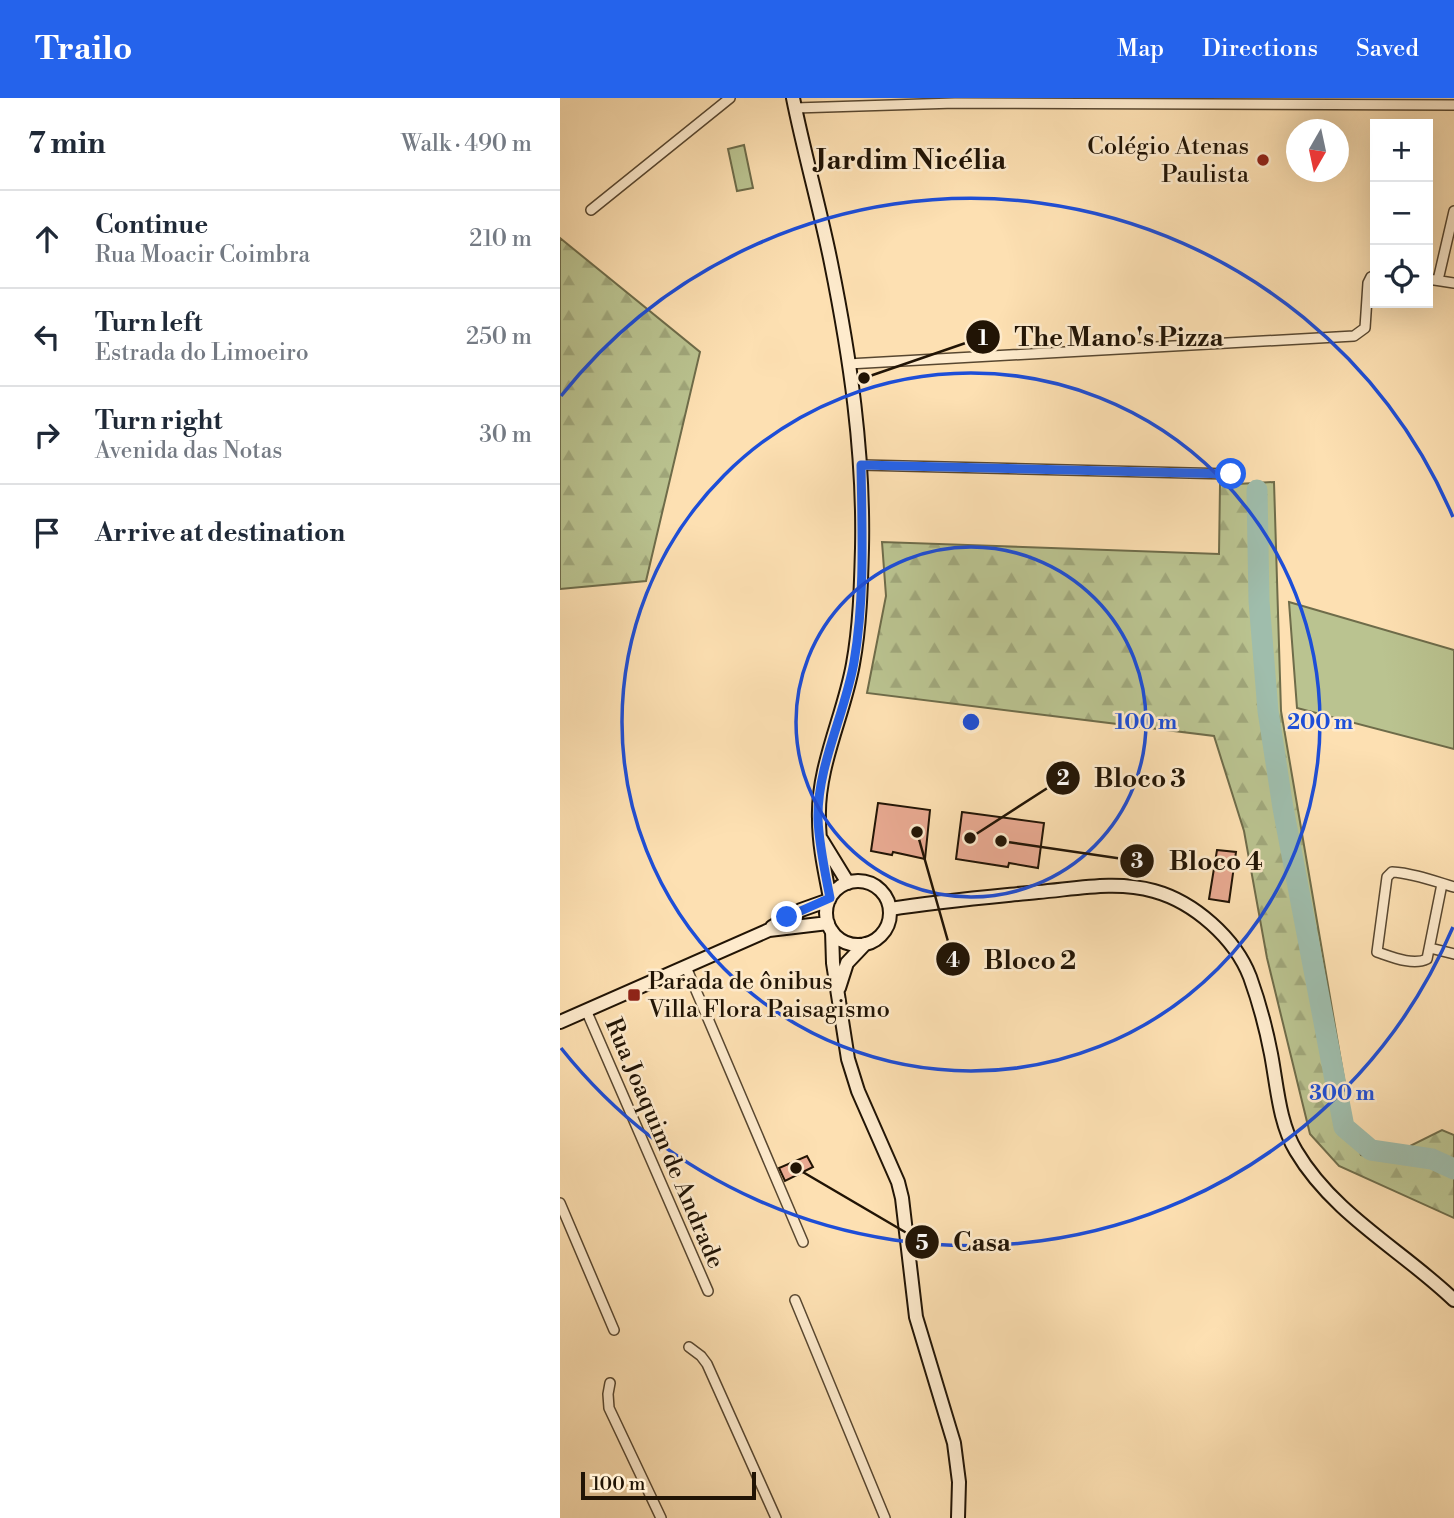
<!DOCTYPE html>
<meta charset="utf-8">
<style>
body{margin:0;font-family:"Libre Bodoni",serif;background:#f2f2f3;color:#1f2937}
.controls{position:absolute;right:21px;top:21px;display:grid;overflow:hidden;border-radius:0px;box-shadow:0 7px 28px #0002}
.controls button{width:63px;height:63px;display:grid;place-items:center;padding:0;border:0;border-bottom:2px solid #e0e1e3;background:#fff;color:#1f2937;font:35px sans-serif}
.compass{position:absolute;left:726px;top:21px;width:63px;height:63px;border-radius:50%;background:#fff;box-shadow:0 7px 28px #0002;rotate:189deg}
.scale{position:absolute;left:21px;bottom:18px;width:175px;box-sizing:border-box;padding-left:7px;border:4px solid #211405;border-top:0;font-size:19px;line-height:24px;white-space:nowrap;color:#211405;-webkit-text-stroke:5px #feebcd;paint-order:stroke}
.stop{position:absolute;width:21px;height:21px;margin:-16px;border:5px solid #2563eb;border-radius:50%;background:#fff}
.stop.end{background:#2563eb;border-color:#fff;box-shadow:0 2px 7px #0008}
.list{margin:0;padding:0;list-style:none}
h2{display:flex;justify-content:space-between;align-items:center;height:91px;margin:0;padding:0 28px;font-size:30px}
h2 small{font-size:23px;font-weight:400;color:#747a83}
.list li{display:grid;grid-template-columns:46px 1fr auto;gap:21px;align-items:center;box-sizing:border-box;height:98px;padding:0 28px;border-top:2px solid #e0e1e3}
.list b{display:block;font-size:26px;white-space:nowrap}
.list p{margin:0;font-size:23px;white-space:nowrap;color:#747a83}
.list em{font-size:23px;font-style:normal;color:#747a83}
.icon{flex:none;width:38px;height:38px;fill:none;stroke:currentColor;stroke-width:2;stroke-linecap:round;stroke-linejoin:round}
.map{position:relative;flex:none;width:894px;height:1420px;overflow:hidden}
header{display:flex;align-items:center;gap:42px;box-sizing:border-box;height:98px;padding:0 35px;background:#2563eb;color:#fff}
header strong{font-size:33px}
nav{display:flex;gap:38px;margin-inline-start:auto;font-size:24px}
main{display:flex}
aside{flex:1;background:#fff}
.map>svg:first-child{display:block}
</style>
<header>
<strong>Trailo</strong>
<nav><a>Map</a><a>Directions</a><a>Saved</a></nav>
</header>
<main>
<aside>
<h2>7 min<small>Walk · 490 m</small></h2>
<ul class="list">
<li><svg class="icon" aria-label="ahead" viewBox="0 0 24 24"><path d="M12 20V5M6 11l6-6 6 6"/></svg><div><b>Continue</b><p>Rua Moacir Coimbra</p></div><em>210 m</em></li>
<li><svg class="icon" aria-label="left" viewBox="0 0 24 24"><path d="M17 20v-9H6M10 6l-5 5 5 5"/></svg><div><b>Turn left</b><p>Estrada do Limoeiro</p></div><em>250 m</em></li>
<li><svg class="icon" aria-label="right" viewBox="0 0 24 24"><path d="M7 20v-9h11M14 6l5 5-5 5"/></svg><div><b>Turn right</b><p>Avenida das Notas</p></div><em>30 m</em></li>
<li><svg class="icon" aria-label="arrive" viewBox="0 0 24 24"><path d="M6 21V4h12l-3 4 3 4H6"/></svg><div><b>Arrive at destination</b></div></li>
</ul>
</aside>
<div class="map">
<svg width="894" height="1420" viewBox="0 0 894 1420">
<defs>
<pattern id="forest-firs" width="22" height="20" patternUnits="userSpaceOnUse" patternTransform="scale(1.75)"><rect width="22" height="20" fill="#bac390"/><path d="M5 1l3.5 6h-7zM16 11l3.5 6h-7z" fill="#a0a77b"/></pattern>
</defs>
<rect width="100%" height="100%" fill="#fde0b2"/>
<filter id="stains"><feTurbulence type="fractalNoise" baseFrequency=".00286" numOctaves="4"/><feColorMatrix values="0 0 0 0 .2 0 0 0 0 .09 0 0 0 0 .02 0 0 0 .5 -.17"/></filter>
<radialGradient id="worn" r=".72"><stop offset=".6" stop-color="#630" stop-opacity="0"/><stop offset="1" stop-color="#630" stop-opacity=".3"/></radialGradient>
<path fill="#bac390" stroke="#6e6c4a" stroke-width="2" d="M 184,47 L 193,90 L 177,93 L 168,51 Z
M 729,504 L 894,552 L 894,651 L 737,610 Z"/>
<path fill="url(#forest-firs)" stroke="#6e6c4a" stroke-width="2" d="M 0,140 L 140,254 L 86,483 L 0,491 Z
M 714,384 L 721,613 L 794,1039 L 801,1057 L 826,1060 L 882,1032 L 894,1037 L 894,1120 L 779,1068 L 750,1036 L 707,860 L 684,733 L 654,638 L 307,595 L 326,498 L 322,444 L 659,456 L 660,387 Z"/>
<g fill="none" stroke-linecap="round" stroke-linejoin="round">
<path stroke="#9fbdac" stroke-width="21" d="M 697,392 L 699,503 L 708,613 L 723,710 L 784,1029 L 811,1052 L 872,1061 L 894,1071"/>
</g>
<path fill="#e9aa92" stroke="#211405" stroke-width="2" d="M 318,705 L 370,712 L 365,761 L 333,754 L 332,757 L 311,753 Z
M 402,714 L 484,725 L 478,770 L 449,765 L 448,769 L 396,761 Z
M 657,752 L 676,754 L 669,804 L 649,801 Z
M 247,1058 L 253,1069 L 225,1083 L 219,1070 Z"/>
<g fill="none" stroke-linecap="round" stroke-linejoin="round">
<defs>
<path id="street" d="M 235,10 L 395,5 L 894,7
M 31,112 L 170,0
M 868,181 L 894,185
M 878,182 L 894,113
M 288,266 L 794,238 L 805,230 L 808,185 L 811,179 L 815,177
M 301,367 L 671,376
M 882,786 L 867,861 C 853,868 832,859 817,854 L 827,779 L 832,774 C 852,775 874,783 894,789
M 870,850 L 894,856
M 126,869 L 243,1144
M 26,912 L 148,1193
M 0,1105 L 54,1232
M 235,1202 L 325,1420
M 129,1249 L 141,1258 L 147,1266 L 216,1420
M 50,1285 L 48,1296 L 49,1310 L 101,1420"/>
<path id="secondary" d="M 233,0 C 244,55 260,110 271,165 C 290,259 304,354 302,450 C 301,488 300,528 293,566 C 284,617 257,669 259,721 C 259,748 265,774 270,800
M 261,741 L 288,785
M266 815a32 32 0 1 1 64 0a32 32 0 1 1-64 0Z
M 330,811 C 379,803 428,799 478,794 C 515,791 556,782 594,793 C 634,804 675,840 690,879 C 699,904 706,930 711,956 C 717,987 719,1025 736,1053 C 774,1117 842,1152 894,1202
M 212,829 L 241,812 L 269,802
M 272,833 L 273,865 L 288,961 L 298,993 L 338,1084 L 342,1100 L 356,1219 L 394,1345 L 399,1384 L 398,1420
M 279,890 L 287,865 L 305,846
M 0,924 L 209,832 L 268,825"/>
</defs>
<use href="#street" stroke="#584730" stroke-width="12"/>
<use href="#secondary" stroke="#211405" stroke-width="16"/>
<use href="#street" stroke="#feebcd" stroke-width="9"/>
<use href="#secondary" stroke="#feebcd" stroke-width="12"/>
</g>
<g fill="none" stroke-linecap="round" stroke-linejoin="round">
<path stroke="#2563eb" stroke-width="9" d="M 227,819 L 270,800 C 265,774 259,747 258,721 C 257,668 285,616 294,564 C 305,500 302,432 301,367 L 671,376"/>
</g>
<g fill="none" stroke="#1d4ed8" stroke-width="3.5">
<circle cx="411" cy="624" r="175"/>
<circle cx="411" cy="624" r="349"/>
<path d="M893 829A524 524 0 0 1 1 950M1 298A524 524 0 0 1 893 419"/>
</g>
<g fill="#8f2418" stroke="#feebcd" stroke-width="2.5">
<circle cx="703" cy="62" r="7"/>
<rect x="67" y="890" width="14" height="14" rx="3.5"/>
</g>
<g text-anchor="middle" stroke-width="5" stroke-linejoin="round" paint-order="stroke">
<g font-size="24" fill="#211405" stroke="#feebcd" text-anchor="end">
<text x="689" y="56">Colégio Atenas<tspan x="689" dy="28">Paulista</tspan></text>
<text x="88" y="891" text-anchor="start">Parada de ônibus<tspan x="88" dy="28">Villa Flora Paisagismo</tspan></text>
</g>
<g font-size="24" fill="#211405" stroke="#feebcd">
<text transform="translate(105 1045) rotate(67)" y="8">Rua Joaquim de Andrade</text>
</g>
<g font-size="28" font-weight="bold" fill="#211405" stroke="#feebcd">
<text x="351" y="71">Jardim Nicélia</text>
</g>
</g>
<circle cx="411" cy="624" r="10" fill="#1d4ed8" stroke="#feebcd" stroke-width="3.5"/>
<g font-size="21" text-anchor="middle" font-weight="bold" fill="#1d4ed8" stroke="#feebcd" stroke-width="5" stroke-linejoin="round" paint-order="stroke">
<text x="586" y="631">100 m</text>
<text x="760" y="631">200 m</text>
<text x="782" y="1002">300 m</text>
</g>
<path fill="none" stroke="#211405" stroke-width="2.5" d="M304 280L423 239M410 740L503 680M441 743L577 763M357 734L393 861M236 1070L362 1144"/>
<g fill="#211405" stroke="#feebcd" stroke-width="2.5">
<circle cx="304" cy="280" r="7"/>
<circle cx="410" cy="740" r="7"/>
<circle cx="441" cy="743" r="7"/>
<circle cx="357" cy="734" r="7"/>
<circle cx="236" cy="1070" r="7"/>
<circle cx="423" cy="239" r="18"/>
<circle cx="503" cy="680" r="18"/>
<circle cx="577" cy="763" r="18"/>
<circle cx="393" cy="861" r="18"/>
<circle cx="362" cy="1144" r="18"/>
</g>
<g font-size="21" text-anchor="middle" font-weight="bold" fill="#fff">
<text x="423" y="247">1</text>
<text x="503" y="687">2</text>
<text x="577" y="770">3</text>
<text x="393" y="869">4</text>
<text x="362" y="1152">5</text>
</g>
<g font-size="26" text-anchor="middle" font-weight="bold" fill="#211405" stroke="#feebcd" stroke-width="5" stroke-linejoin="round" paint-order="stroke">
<text x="559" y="248">The Mano's Pizza</text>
<text x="580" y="689">Bloco 3</text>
<text x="656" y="772">Bloco 4</text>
<text x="470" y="871">Bloco 2</text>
<text x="422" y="1153">Casa</text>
</g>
<rect width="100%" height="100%" filter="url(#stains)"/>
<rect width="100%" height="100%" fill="url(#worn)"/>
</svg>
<div class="controls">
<button>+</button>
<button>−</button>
<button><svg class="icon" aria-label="locate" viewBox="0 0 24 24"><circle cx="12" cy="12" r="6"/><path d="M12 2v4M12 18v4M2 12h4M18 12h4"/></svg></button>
</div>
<svg class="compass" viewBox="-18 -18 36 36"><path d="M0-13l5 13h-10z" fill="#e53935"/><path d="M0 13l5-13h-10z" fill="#747a83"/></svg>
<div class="scale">100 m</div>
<div class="stop" style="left:671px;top:376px"></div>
<div class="stop end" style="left:227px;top:819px"></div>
</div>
</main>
